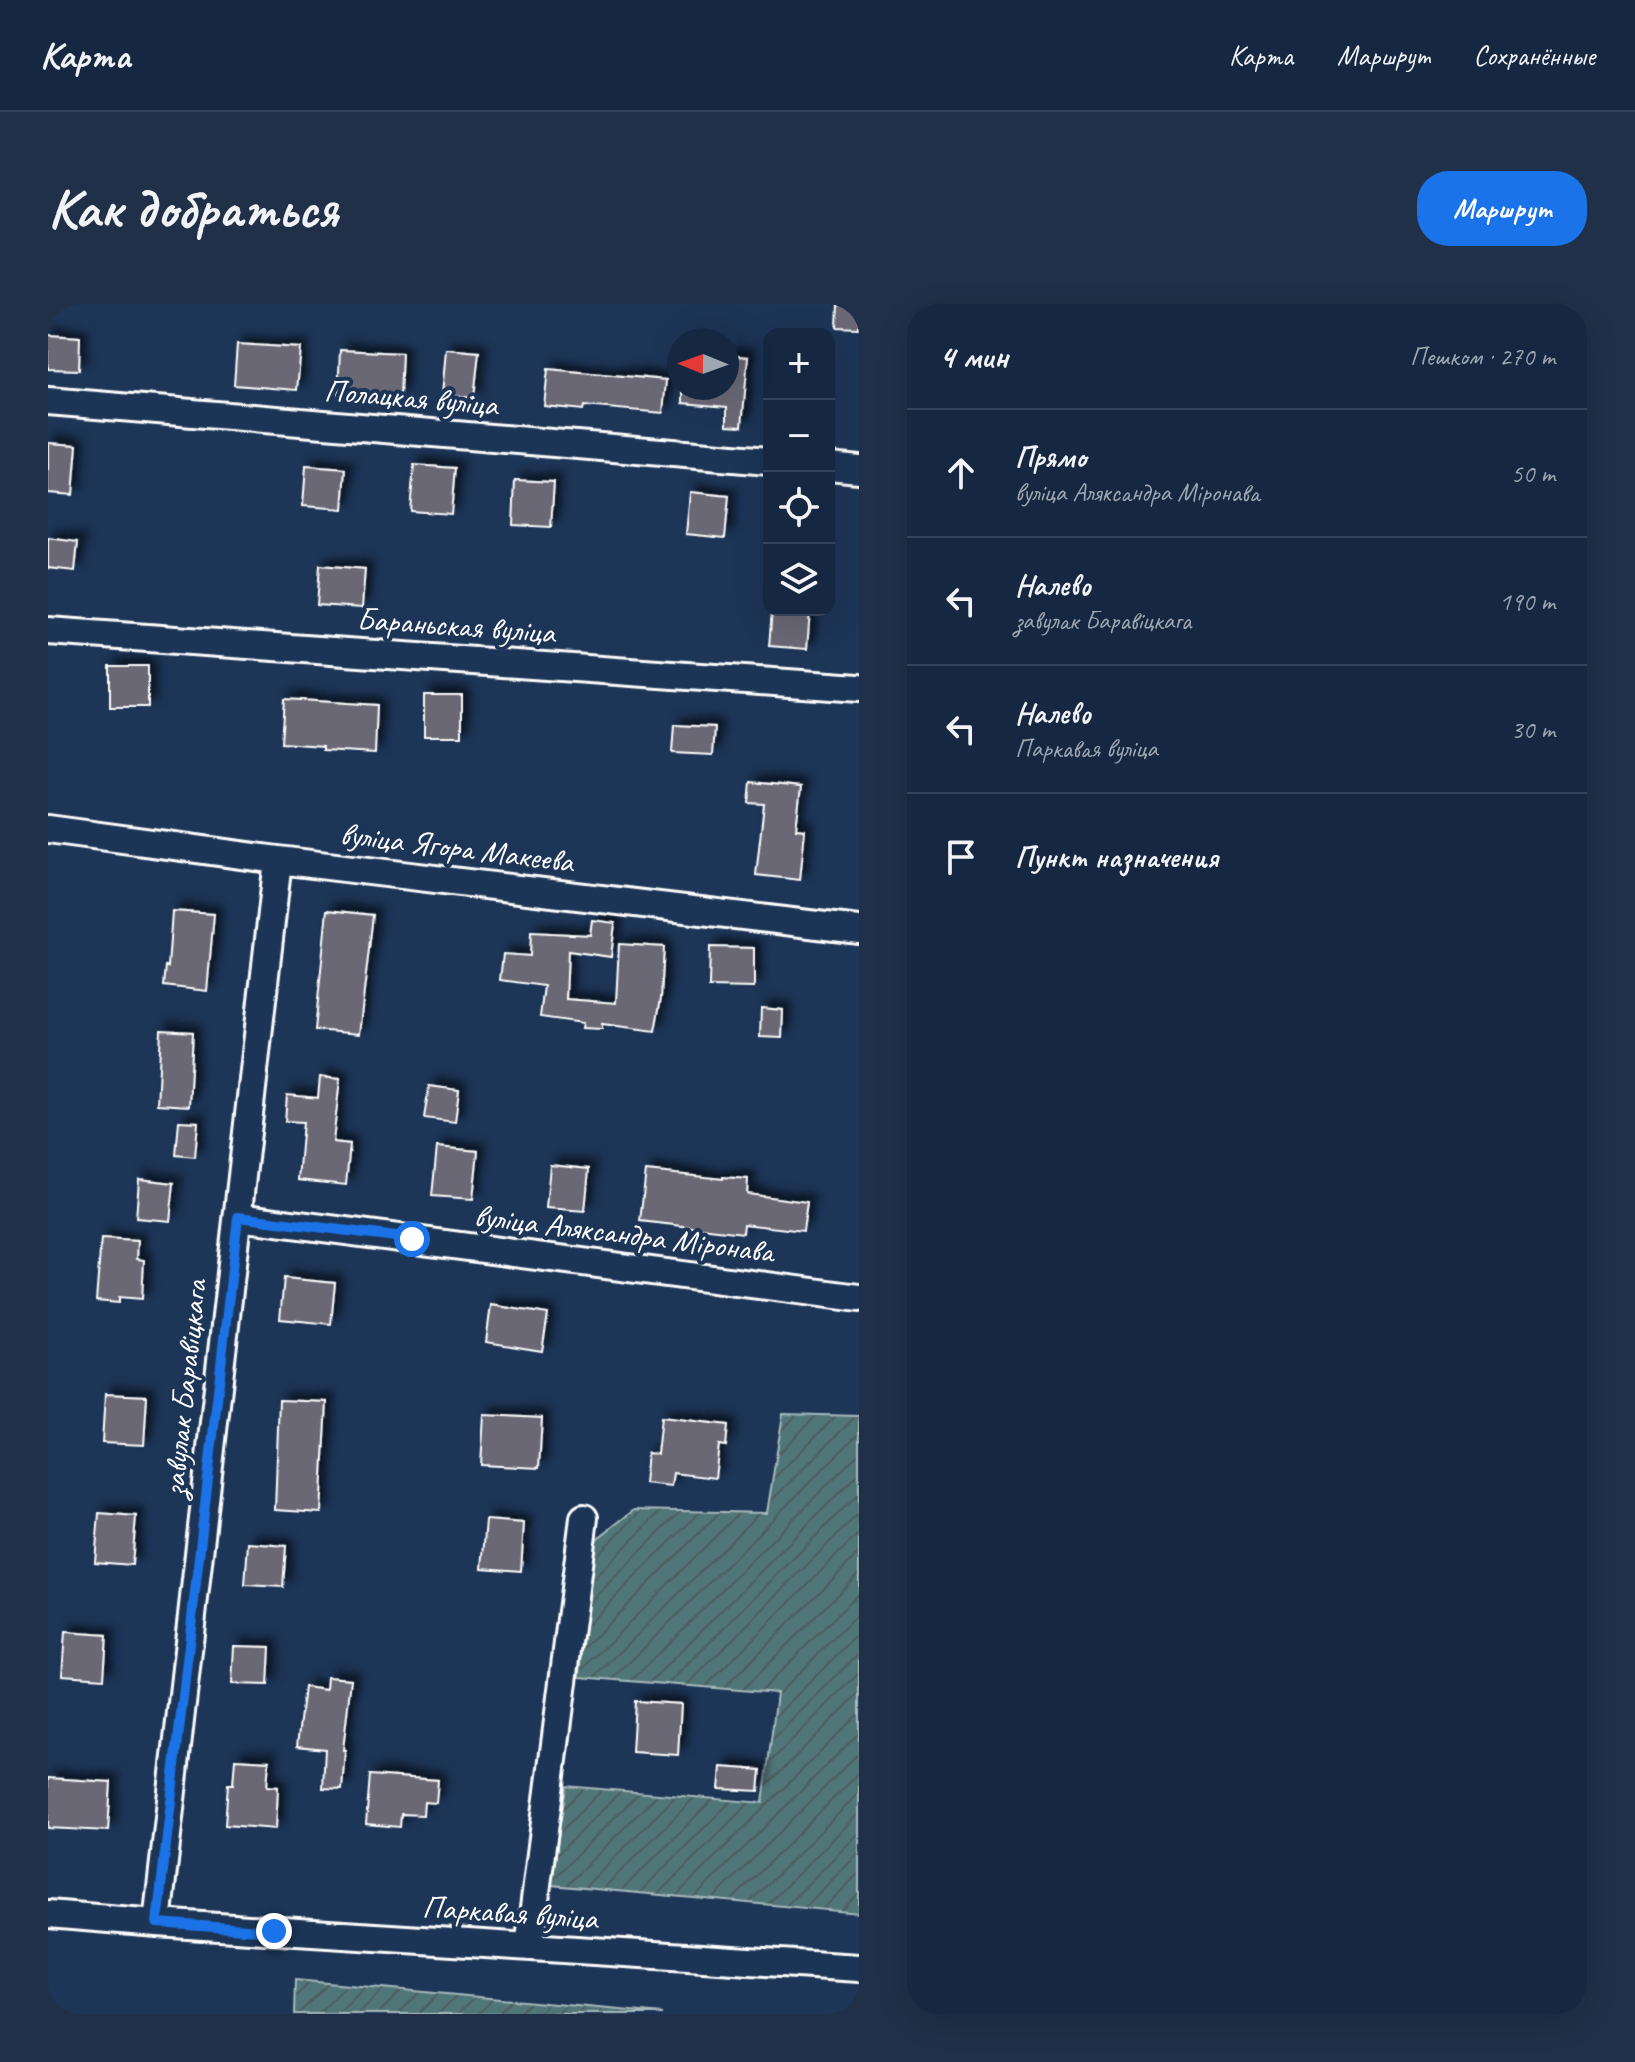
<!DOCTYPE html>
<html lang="ru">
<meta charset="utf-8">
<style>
body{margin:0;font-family:Caveat,sans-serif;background:#1f3048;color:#f1f3f6}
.controls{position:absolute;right:24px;top:24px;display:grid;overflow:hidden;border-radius:16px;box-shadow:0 8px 32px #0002}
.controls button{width:72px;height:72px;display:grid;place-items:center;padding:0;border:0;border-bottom:2px solid #35445a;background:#162841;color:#f1f3f6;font:40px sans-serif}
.compass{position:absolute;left:619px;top:24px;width:72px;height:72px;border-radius:50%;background:#162841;box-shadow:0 8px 32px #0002;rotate:271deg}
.stop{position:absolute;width:24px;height:24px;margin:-18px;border:6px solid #1a73e8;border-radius:50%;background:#fff}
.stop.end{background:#1a73e8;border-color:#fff;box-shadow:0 2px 8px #0008}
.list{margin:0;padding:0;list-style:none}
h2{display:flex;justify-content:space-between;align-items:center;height:104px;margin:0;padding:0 32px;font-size:34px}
h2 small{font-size:26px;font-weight:400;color:#9ea6b1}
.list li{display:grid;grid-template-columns:52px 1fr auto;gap:24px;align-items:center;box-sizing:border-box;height:128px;padding:0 32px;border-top:2px solid #35445a}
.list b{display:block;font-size:30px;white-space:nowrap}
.list p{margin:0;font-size:26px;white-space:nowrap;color:#9ea6b1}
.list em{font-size:26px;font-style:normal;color:#9ea6b1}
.icon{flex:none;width:44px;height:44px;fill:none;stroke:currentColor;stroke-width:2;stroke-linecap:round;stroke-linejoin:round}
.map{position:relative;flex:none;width:811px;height:1710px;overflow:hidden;border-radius:32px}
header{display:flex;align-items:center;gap:48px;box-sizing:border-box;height:112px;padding:0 40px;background:#162841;border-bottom:2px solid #35445a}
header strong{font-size:38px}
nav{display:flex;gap:44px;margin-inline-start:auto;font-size:28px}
.intro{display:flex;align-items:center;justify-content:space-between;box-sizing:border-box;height:192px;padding:0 48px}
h1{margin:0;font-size:56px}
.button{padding:20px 36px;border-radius:32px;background:#1a73e8;color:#fff;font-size:28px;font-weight:700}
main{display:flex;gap:48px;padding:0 48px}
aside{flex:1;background:#162841;border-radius:32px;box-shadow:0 8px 32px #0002}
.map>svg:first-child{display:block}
</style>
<header>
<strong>Карта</strong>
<nav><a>Карта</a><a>Маршрут</a><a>Сохранённые</a></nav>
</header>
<div class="intro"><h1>Как добраться</h1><a class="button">Маршрут</a></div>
<main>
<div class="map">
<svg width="811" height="1710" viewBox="0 0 811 1710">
<defs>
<pattern id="garden-furrows" width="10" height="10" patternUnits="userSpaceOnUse" patternTransform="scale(2)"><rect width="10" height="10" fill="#517679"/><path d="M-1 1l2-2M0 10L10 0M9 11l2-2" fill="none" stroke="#4e5d5e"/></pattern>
<filter id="shadow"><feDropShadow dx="7" dy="-7" stdDeviation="4" flood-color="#0009"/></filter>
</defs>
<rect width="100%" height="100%" fill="#1d3557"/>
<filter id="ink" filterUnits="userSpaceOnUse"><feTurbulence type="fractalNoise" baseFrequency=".0125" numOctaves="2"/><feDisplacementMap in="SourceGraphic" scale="16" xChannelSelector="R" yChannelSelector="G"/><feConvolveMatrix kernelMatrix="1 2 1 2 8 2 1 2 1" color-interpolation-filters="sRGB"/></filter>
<g filter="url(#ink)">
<path fill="url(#garden-furrows)" stroke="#a8babc" stroke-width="2" d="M 735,1110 L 811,1112 L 811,1609 L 503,1581 L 518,1482 L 715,1499 L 729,1389 L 532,1373 L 541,1241 L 586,1206 L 719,1209 Z
M 247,1676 L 615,1710 L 246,1710 Z"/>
<path fill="#6b6875" stroke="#fff" stroke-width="2" filter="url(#shadow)" d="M 790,0 L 811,0 L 811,24 L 789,23 Z
M 0,31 L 32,33 L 31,66 L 0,65 Z
M 189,40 L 253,44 L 249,86 L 186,81 Z
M 398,45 L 431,48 L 426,94 L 394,91 Z
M 292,46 L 354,49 L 352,93 L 290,90 Z
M 679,51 L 700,53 L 694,122 L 679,121 L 679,103 L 635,99 L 635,84 L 679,84 Z
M 500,65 L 618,76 L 615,109 L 536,102 L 535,106 L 496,102 Z
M 0,139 L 29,141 L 25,191 L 0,189 Z
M 366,161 L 407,164 L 403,210 L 362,207 Z
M 258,162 L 298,165 L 295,205 L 255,202 Z
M 467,176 L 506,178 L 503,223 L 465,221 Z
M 642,188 L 681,192 L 677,234 L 638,230 Z
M 0,234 L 30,238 L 27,267 L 0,264 Z
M 272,261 L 317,265 L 314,304 L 269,301 Z
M 724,306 L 762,306 L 759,345 L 721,342 Z
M 62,362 L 100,362 L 100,403 L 62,403 Z
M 376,391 L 414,391 L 414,432 L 376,432 Z
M 236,395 L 329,401 L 327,449 L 275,446 L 275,442 L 233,439 Z
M 626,421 L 667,423 L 665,451 L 624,449 Z
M 703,478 L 753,483 L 748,525 L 757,526 L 752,576 L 708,571 L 716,500 L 701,499 Z
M 279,606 L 325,611 L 311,730 L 267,726 Z
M 124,607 L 166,610 L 159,687 L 116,682 L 118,662 L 120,663 Z
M 544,616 L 567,619 L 563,653 L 520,647 L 518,695 L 568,699 L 571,640 L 616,643 L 613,694 L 607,727 L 554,720 L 554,725 L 534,724 L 535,719 L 492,713 L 496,682 L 452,676 L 455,650 L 482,652 L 483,628 L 542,631 Z
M 662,643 L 706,644 L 706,684 L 661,683 Z
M 713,704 L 735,706 L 734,734 L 712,733 Z
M 113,726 L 145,728 L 141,802 L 109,800 Z
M 272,773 L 292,775 L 285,838 L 302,840 L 298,881 L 250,876 L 255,818 L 237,817 L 239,791 L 270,794 Z
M 381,782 L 411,786 L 407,818 L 376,814 Z
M 131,817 L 150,818 L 147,853 L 128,851 Z
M 389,843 L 430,847 L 425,895 L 384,892 Z
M 502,861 L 541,865 L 537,907 L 498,904 Z
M 598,867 L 675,875 L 675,873 L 700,875 L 699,890 L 759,898 L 755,927 L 696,920 L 695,929 L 592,917 Z
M 91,875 L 126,879 L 122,917 L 88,914 Z
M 53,935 L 90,937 L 89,955 L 96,956 L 94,995 L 71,993 L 71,999 L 48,997 Z
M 236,974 L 287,979 L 283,1020 L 232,1015 Z
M 443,1001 L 500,1010 L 494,1047 L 438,1038 Z
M 57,1090 L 99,1092 L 96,1141 L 54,1139 Z
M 231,1096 L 279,1098 L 273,1209 L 227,1206 Z
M 436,1111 L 494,1114 L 491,1164 L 433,1161 Z
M 613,1113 L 680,1121 L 678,1142 L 671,1141 L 667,1174 L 625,1169 L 623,1182 L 596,1179 L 599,1149 L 609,1150 Z
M 51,1209 L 88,1212 L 84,1261 L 47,1258 Z
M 438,1216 L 476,1219 L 473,1267 L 434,1264 Z
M 200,1239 L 238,1242 L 235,1283 L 197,1281 Z
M 17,1328 L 59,1331 L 56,1374 L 14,1371 Z
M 186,1342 L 222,1343 L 220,1381 L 184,1380 Z
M 279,1373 L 303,1375 L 295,1446 L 297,1446 L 294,1485 L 275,1484 L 277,1445 L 249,1442 L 256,1383 L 278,1386 Z
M 587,1397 L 633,1400 L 630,1451 L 584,1448 Z
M 187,1455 L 221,1457 L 219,1482 L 230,1483 L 228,1525 L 177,1521 L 180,1480 L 185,1480 Z
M 673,1463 L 713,1466 L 711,1487 L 671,1485 Z
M 322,1471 L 390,1476 L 388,1499 L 376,1498 L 375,1511 L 353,1510 L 352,1523 L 318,1520 Z
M 0,1474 L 63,1478 L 60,1527 L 0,1524 Z"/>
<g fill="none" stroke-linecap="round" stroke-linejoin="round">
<defs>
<path id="minor" d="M 0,97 L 721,157
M 781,162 L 811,165
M 0,327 L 811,384
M 0,525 L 230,556 L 811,626
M 190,913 L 811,994
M 0,1610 L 109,1619 L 811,1664
M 109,1619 L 230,556
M 481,1643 L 536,1214"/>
</defs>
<use href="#minor" stroke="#fff" stroke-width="32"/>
<use href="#minor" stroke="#1d3557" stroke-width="26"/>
</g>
</g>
<g fill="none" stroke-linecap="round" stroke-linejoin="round" filter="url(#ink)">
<path stroke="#1a73e8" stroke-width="10" d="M 226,1627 L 109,1619 L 190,913 L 364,935"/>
</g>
<g text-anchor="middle" stroke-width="8" stroke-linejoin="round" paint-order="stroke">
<g font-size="32" fill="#fff" stroke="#1d3557">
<text transform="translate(363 93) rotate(5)" y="11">Полацкая вуліца</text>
<text transform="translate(408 321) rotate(4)" y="11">Бараньская вуліца</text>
<text transform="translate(409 543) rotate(7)" y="11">вуліца Ягора Макеева</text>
<text transform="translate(576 929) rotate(7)" y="11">вуліца Аляксандра Міронава</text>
<text transform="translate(136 1084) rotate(-84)" y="11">завулак Баравіцкага</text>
<text transform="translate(462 1608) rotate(4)" y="11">Паркавая вуліца</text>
</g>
</g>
</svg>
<div class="controls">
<button>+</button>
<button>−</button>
<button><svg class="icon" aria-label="locate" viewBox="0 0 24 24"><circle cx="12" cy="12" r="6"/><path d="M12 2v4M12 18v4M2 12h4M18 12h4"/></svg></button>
<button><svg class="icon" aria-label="layers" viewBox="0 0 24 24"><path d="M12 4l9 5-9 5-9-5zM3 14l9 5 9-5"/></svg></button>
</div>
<svg class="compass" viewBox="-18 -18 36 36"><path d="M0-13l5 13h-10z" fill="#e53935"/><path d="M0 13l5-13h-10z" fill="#9ea6b1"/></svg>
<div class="stop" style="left:364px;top:935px"></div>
<div class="stop end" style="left:226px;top:1627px"></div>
</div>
<aside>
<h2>4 мин<small>Пешком · 270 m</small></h2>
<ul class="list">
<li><svg class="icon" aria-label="ahead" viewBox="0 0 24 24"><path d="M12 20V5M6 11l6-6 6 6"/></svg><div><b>Прямо</b><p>вуліца Аляксандра Міронава</p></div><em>50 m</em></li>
<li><svg class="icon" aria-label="left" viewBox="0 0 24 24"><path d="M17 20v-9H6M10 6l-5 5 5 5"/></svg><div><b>Налево</b><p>завулак Баравіцкага</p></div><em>190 m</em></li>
<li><svg class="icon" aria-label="left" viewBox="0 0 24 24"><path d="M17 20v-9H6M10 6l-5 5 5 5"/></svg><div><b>Налево</b><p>Паркавая вуліца</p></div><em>30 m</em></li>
<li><svg class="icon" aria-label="arrive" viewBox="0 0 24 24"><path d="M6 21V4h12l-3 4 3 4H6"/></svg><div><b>Пункт назначения</b></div></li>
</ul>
</aside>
</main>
